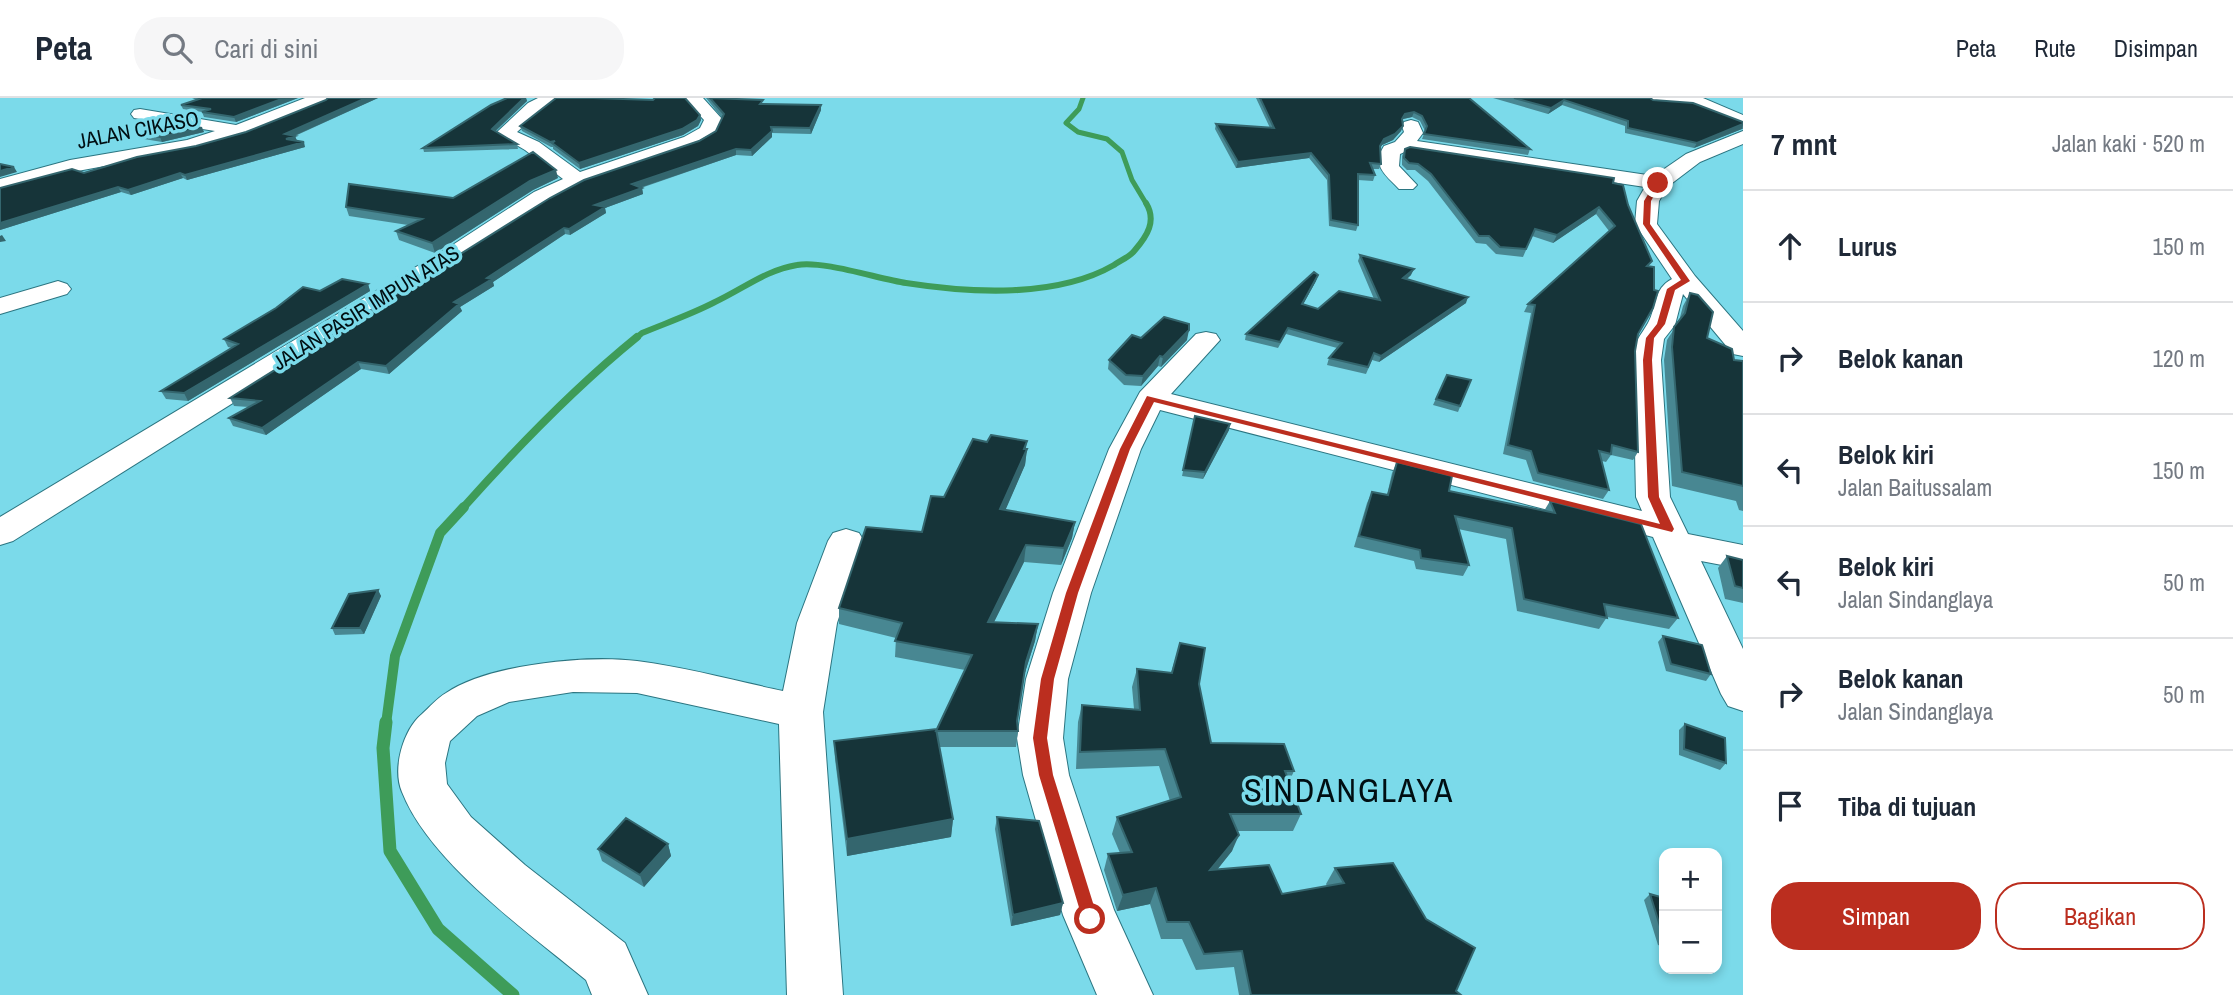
<!DOCTYPE html>
<html lang="id">
<meta charset="utf-8">
<style>
body{margin:0;font-family:"Archivo Narrow",sans-serif;background:#f6f6f7;color:#1f2937}
.controls{position:absolute;right:21px;bottom:21px;display:grid;overflow:hidden;border-radius:14px;box-shadow:0 4px 10px #0003}
.controls button{width:63px;height:63px;display:grid;place-items:center;padding:0;border:0;border-bottom:2px solid #e0e1e3;background:#fff;color:#1f2937;font:35px sans-serif}
.stop{position:absolute;width:21px;height:21px;margin:-16px;border:5px solid #bb2e1f;border-radius:50%;background:#fff}
.stop.end{background:#bb2e1f;border-color:#fff;box-shadow:0 2px 7px #0008}
.list{margin:0;padding:0;list-style:none}
h2{display:flex;justify-content:space-between;align-items:center;height:91px;margin:0;padding:0 28px;font-size:30px}
h2 small{font-size:23px;font-weight:400;color:#747a83}
.list li{display:grid;grid-template-columns:46px 1fr auto;gap:21px;align-items:center;box-sizing:border-box;height:112px;padding:0 28px;border-top:2px solid #e0e1e3}
.list b{display:block;font-size:26px;white-space:nowrap}
.list p{margin:0;font-size:23px;white-space:nowrap;color:#747a83}
.list em{font-size:23px;font-style:normal;color:#747a83}
.actions{display:flex;gap:14px;padding:21px 28px}
.actions a{flex:1;padding:16px 0;border:2px solid #bb2e1f;border-radius:28px;text-align:center;font-size:24px;color:#bb2e1f}
.actions .main{background:#bb2e1f;color:#fff}
.icon{flex:none;width:38px;height:38px;fill:none;stroke:currentColor;stroke-width:2;stroke-linecap:round;stroke-linejoin:round}
.map{position:relative;flex:none;width:1743px;height:897px;overflow:hidden}
header{display:flex;align-items:center;gap:42px;box-sizing:border-box;height:98px;padding:0 35px;background:#fff;border-bottom:2px solid #e0e1e3}
header strong{font-size:33px}
nav{display:flex;gap:38px;margin-inline-start:auto;font-size:24px}
.search{width:490px;height:63px;background:#f6f6f7;display:flex;align-items:center;gap:18px;box-sizing:border-box;padding:0 24px;border-radius:28px;color:#747a83;font-size:26px}
main{display:flex}
aside{flex:1;background:#fff}
.map>svg:first-child{display:block}
</style>
<header>
<strong>Peta</strong>
<div class="search"><svg class="icon" aria-label="search" viewBox="0 0 24 24"><circle cx="10" cy="10" r="6"/><path d="M15 15l6 6"/></svg>Cari di sini</div>
<nav><a>Peta</a><a>Rute</a><a>Disimpan</a></nav>
</header>
<main>
<div class="map">
<svg width="1743" height="897" viewBox="0 0 1743 897">
<rect width="100%" height="100%" fill="#7bdaea"/>
<g fill="none" stroke-linecap="round" stroke-linejoin="round">
<path stroke="#3e9c59" stroke-width="5" d="M 1083,0 L 1079,11 L 1066,25 L 1078,34 L 1107,41 L 1122,54 L 1132,82 L 1147,107"/>
<path stroke="#3e9c59" stroke-width="6" d="M 635,241 L 642,235 C 666,225 692,216 715,204 C 743,191 766,172 797,167 C 822,162 879,181 906,185 C 970,195 1057,200 1114,167 C 1121,162 1130,159 1135,152 C 1147,138 1157,123 1146,105"/>
<path stroke="#3e9c59" stroke-width="8" d="M 462,411 C 517,349 573,291 637,239"/>
<path stroke="#3e9c59" stroke-width="10" d="M 386,626 L 395,558 L 440,435 L 464,409"/>
<path stroke="#3e9c59" stroke-width="13" d="M 386,624 L 383,650 L 390,753 L 438,831 L 513,897"/>
<defs>
<path id="minor" d="M 305,0 L 330,0 L 327,4 L 247,36 L 197,51 L 72,74 L 0,93 L 0,81 L 70,62 L 187,42 L 215,33 L 134,20 L 131,16 L 134,12 L 140,11 L 236,27 Z
M 538,0 L 560,0 L 540,13 L 517,34 L 539,44 L 580,74 L 684,39 L 700,30 L 704,22 L 684,0 L 703,0 L 722,21 L 715,37 L 698,47 L 584,86 L 550,104 L 467,158 L 13,443 L 0,447 L 0,419 L 451,148 L 534,94 L 563,81 L 525,52 L 496,35 L 528,5 Z
M 1643,0 L 1703,0 L 1743,17 L 1743,28 L 1691,8 L 1652,5 Z
M 1411,22 L 1418,24 L 1423,35 L 1417,43 L 1654,78 L 1686,56 L 1743,33 L 1743,46 L 1700,64 L 1667,89 L 1659,103 L 1657,126 L 1695,178 L 1743,233 L 1743,258 L 1733,256 L 1683,196 L 1675,227 L 1664,241 L 1661,262 L 1670,399 L 1688,436 L 1743,447 L 1743,471 L 1701,463 L 1743,551 L 1743,613 L 1728,608 L 1721,596 L 1653,439 L 1160,312 L 1141,351 L 1091,495 L 1068,581 L 1063,640 L 1069,677 L 1114,812 L 1153,897 L 1097,897 L 1063,817 L 1023,677 L 1017,640 L 1026,581 L 1053,495 L 1109,351 L 1140,294 L 1196,236 L 1206,234 L 1216,236 L 1220,242 L 1171,296 L 1642,413 L 1636,399 L 1633,262 C 1636,239 1637,244 1648,225 C 1657,209 1653,191 1672,181 L 1635,126 L 1637,103 L 1645,89 L 1407,53 L 1400,56 L 1399,68 L 1417,87 L 1413,91 L 1399,91 C 1386,77 1371,68 1384,48 L 1395,44 L 1404,34 L 1402,28 L 1404,24 Z
M 58,183 L 67,186 L 71,191 L 67,196 L 0,216 L 0,200 Z
M 846,431 L 859,435 L 864,443 L 837,525 L 823,614 L 843,897 L 787,897 L 779,626 L 637,595 L 573,594 L 509,604 L 477,618 L 450,643 L 445,665 L 447,686 L 471,719 L 525,767 L 625,845 L 648,897 L 592,897 L 586,882 C 528,834 430,765 402,694 C 392,671 403,632 422,616 C 430,609 437,600 446,595 C 489,566 586,557 637,563 C 686,569 735,583 783,593 L 797,525 L 828,443 L 833,435 Z"/>
</defs>
<use href="#minor" stroke="#2b7581" stroke-width="2"/>
<use href="#minor" fill="#fff" fill-rule="evenodd"/>
</g>
<path fill="#488792" d="M 192,0 L 298,0 L 236,24 L 204,19 L 202,14 L 183,11 L 181,7 L 197,2 Z
M 328,0 L 378,0 L 295,38 L 297,43 L 296,43 L 305,49 L 187,82 L 183,80 L 131,97 L 121,94 L 0,132 L 0,90 L 84,75 L 196,48 L 246,34 L 326,2 Z
M 507,0 L 526,0 L 527,3 L 496,33 L 517,46 L 518,51 L 424,54 L 423,50 Z
M 706,0 L 721,0 L 821,12 L 811,36 L 772,35 L 772,39 L 752,58 L 736,57 L 641,90 L 642,90 L 643,96 L 605,110 L 606,115 L 570,137 L 565,136 L 493,184 L 494,188 L 460,209 L 462,213 L 389,276 L 361,271 L 266,337 L 233,328 L 229,320 L 249,309 L 234,308 L 230,300 L 716,33 L 722,20 Z
M 1256,0 L 1469,0 L 1530,51 L 1528,57 L 1422,41 L 1425,33 L 1420,23 L 1412,19 L 1403,21 L 1402,23 L 1403,28 L 1401,33 L 1393,42 L 1382,47 L 1380,50 L 1381,66 L 1379,71 L 1373,71 L 1375,77 L 1373,83 L 1358,82 L 1358,127 L 1356,133 L 1329,128 L 1327,82 L 1309,60 L 1236,70 L 1215,31 L 1216,26 L 1270,30 Z
M 1493,0 L 1649,0 L 1653,2 L 1743,24 L 1743,31 L 1742,31 L 1694,50 L 1625,35 L 1625,28 L 1562,7 L 1548,16 Z
M 653,2 L 700,17 L 701,22 L 698,28 L 683,37 L 580,71 L 553,51 L 553,49 L 551,49 L 522,33 L 520,28 Z
M 202,30 L 204,34 L 162,44 L 144,41 L 142,36 Z
M 1405,51 L 1613,85 L 1628,107 L 1649,169 L 1635,253 L 1638,354 L 1633,362 L 1611,357 L 1606,364 L 1602,363 L 1609,392 L 1603,401 L 1533,383 L 1526,362 L 1503,356 L 1531,215 L 1524,214 L 1528,206 L 1609,133 L 1596,116 L 1553,145 L 1532,138 L 1523,159 L 1496,156 L 1486,146 L 1476,145 L 1428,83 L 1415,72 L 1407,72 L 1402,67 L 1402,58 Z
M 558,80 L 533,92 L 435,155 L 399,142 L 396,133 L 408,127 L 349,118 L 346,109 L 453,100 Z
M 1360,157 L 1411,177 L 1407,181 L 1466,205 L 1379,264 L 1372,262 L 1366,276 L 1327,267 L 1329,260 L 1337,250 L 1286,236 L 1278,250 L 1245,242 L 1246,236 L 1316,183 L 1303,206 L 1318,211 L 1374,201 L 1358,163 Z
M 368,186 L 370,193 L 188,303 L 166,301 L 161,293 L 232,250 L 228,249 L 224,241 L 320,193 Z
M 1690,195 L 1707,240 L 1734,262 L 1743,263 L 1743,413 L 1739,412 L 1736,403 L 1672,388 L 1664,262 L 1667,242 L 1679,223 L 1683,208 Z
M 1141,240 L 1187,242 L 1161,269 L 1158,268 L 1141,288 L 1124,287 L 1108,271 L 1109,262 Z
M 1447,277 L 1471,282 L 1458,314 L 1433,307 Z
M 1195,318 L 1229,332 L 1203,381 L 1182,378 Z
M 1026,351 L 1027,351 L 1025,367 L 1005,412 L 1075,424 L 1072,440 L 1061,467 L 1024,464 L 994,524 L 1038,526 L 1035,543 L 1023,580 L 1017,623 L 1018,633 L 1016,649 L 939,649 L 953,721 L 951,739 L 847,758 L 835,661 L 834,643 L 936,632 L 965,572 L 895,559 L 896,540 L 839,526 L 839,510 L 922,434 L 944,399 Z
M 1397,364 L 1449,393 L 1544,413 L 1550,403 L 1678,520 L 1669,531 L 1607,519 L 1599,531 L 1517,513 L 1506,441 L 1458,431 L 1469,467 L 1463,478 L 1416,471 L 1414,463 L 1354,449 L 1367,405 L 1372,394 L 1387,397 L 1392,375 Z
M 1727,458 L 1743,462 L 1743,505 L 1725,501 L 1718,470 Z
M 378,492 L 381,498 L 364,536 L 335,537 L 332,530 Z
M 1663,538 L 1711,576 L 1706,583 L 1666,573 L 1658,544 Z
M 1180,545 L 1199,586 L 1211,645 L 1294,673 L 1289,684 L 1301,716 L 1293,733 L 1237,733 L 1232,753 L 1217,772 L 1282,796 L 1327,788 L 1326,786 L 1335,770 L 1456,893 L 1461,897 L 1239,897 L 1234,869 L 1196,872 L 1182,841 L 1161,841 L 1150,806 L 1117,813 L 1104,772 L 1108,756 L 1120,755 L 1112,736 L 1117,719 L 1170,703 L 1159,668 L 1076,671 L 1078,624 L 1082,607 L 1134,611 L 1132,589 L 1137,571 L 1171,575 Z
M 1685,626 L 1726,665 L 1720,672 L 1679,657 L 1679,632 Z
M 997,719 L 1063,805 L 1060,817 L 1011,828 L 995,731 Z
M 668,746 L 671,758 L 644,789 L 602,763 L 598,751 Z
M 1650,796 L 1664,800 L 1664,849 L 1658,847 L 1644,802 Z"/>
<path fill="#34666e" d="M 284,0 L 298,0 L 236,24 L 234,19 Z
M 366,0 L 378,0 L 287,41 L 285,36 Z
M 524,0 L 526,0 L 527,3 L 493,35 L 492,31 Z
M 1564,2 L 1562,7 L 1548,16 L 1551,10 Z
M 821,7 L 821,12 L 811,36 L 810,30 Z
M 1414,14 L 1412,19 L 1403,21 L 1400,27 L 1405,16 Z
M 700,17 L 701,22 L 698,28 L 683,37 L 580,71 L 579,65 Z
M 1743,26 L 1742,31 L 1694,50 L 1697,45 Z
M 1403,28 L 1401,33 L 1393,42 L 1382,47 L 1378,54 L 1384,41 Z
M 202,30 L 204,34 L 162,44 L 160,39 Z
M 772,33 L 772,39 L 752,58 L 751,52 Z
M 295,38 L 297,43 L 288,46 L 286,41 Z
M 304,44 L 305,49 L 187,82 L 185,77 Z
M 736,51 L 736,57 L 633,92 L 632,86 Z
M 1311,55 L 1309,60 L 1236,70 L 1238,64 Z
M 14,69 L 17,74 L 0,79 L 0,73 Z
M 556,72 L 558,80 L 533,92 L 435,155 L 432,145 L 530,83 Z
M 180,75 L 183,80 L 131,97 L 128,92 Z
M 118,89 L 121,94 L 0,132 L 0,125 Z
M 642,90 L 643,96 L 605,110 L 606,115 L 570,137 L 569,131 L 595,107 Z
M 1599,109 L 1596,116 L 1553,145 L 1557,137 Z
M 564,130 L 565,136 L 493,184 L 494,188 L 460,209 L 462,213 L 389,276 L 386,268 L 454,204 L 487,180 Z
M 2,137 L 6,143 L 0,144 L 0,138 Z
M 1414,171 L 1411,177 L 1401,186 L 1403,180 Z
M 1318,177 L 1316,183 L 1300,212 L 1302,206 Z
M 368,186 L 370,193 L 188,303 L 184,295 Z
M 1468,199 L 1466,205 L 1379,264 L 1381,258 Z
M 1189,232 L 1187,242 L 1161,269 L 1163,259 Z
M 1160,258 L 1158,268 L 1141,288 L 1143,278 Z
M 358,264 L 361,271 L 266,337 L 262,330 Z
M 1230,326 L 1229,332 L 1203,381 L 1205,374 Z
M 1027,343 L 1025,356 L 1027,351 L 1025,367 L 999,427 L 1000,411 Z
M 1075,424 L 1072,440 L 1061,467 L 1064,450 Z
M 1026,447 L 1024,464 L 986,540 L 988,524 Z
M 378,492 L 381,498 L 364,536 L 360,530 Z
M 1038,526 L 1035,543 L 1023,581 L 1026,564 Z
M 953,721 L 951,739 L 847,758 L 847,741 Z
M 1239,737 L 1232,753 L 1203,789 L 1210,772 Z
M 668,746 L 671,758 L 644,789 L 640,777 Z
M 1156,790 L 1150,806 L 1117,813 L 1123,797 Z
M 1063,805 L 1060,817 L 1011,828 L 1013,817 Z"/>
<path fill="#163439" stroke="#34666e" stroke-width="2" d="M 202,0 L 284,0 L 234,19 L 202,14 L 211,11 L 181,7 Z
M 328,0 L 366,0 L 285,36 L 295,38 L 286,41 L 304,44 L 185,77 L 180,75 L 128,92 L 118,89 L 0,125 L 0,90 L 72,71 L 84,75 L 137,59 L 196,48 L 246,34 L 326,2 Z
M 507,0 L 524,0 L 492,31 L 517,46 L 423,50 L 491,7 Z
M 556,0 L 593,0 L 653,2 L 655,0 L 685,0 L 700,17 L 697,22 L 682,31 L 579,65 L 552,45 L 555,43 L 550,44 L 520,28 Z
M 710,0 L 763,2 L 760,6 L 821,7 L 810,30 L 771,29 L 772,33 L 751,52 L 736,51 L 632,86 L 642,90 L 595,107 L 605,109 L 569,131 L 564,130 L 487,180 L 492,181 L 454,204 L 459,206 L 386,268 L 358,264 L 262,330 L 229,320 L 260,303 L 230,300 L 550,100 L 584,82 L 699,43 L 716,33 L 724,16 Z
M 1260,0 L 1469,0 L 1530,51 L 1424,36 L 1427,28 L 1422,18 L 1414,14 L 1405,16 L 1402,21 L 1403,28 L 1395,36 L 1384,41 L 1380,48 L 1381,66 L 1370,65 L 1375,77 L 1358,76 L 1358,127 L 1331,122 L 1329,77 L 1311,55 L 1238,64 L 1216,26 L 1274,30 Z
M 1514,0 L 1650,0 L 1653,2 L 1693,5 L 1743,24 L 1743,26 L 1697,45 L 1628,30 L 1628,23 L 1564,2 L 1551,10 Z
M 174,25 L 202,30 L 160,39 L 142,36 Z
M 1410,49 L 1614,80 L 1613,85 L 1623,87 L 1628,107 L 1652,163 L 1647,168 L 1654,169 L 1654,192 L 1658,193 L 1653,210 L 1638,236 L 1635,253 L 1638,354 L 1612,347 L 1611,356 L 1599,353 L 1609,392 L 1538,375 L 1531,353 L 1508,347 L 1535,207 L 1528,206 L 1615,128 L 1599,109 L 1557,137 L 1535,131 L 1526,151 L 1500,149 L 1489,138 L 1479,138 L 1431,76 L 1418,66 L 1409,65 L 1404,60 L 1405,51 Z
M 533,54 L 556,72 L 530,83 L 432,145 L 396,133 L 422,121 L 346,109 L 349,86 L 453,100 Z
M 0,66 L 14,69 L 0,73 Z
M 1360,157 L 1414,171 L 1403,180 L 1468,199 L 1381,258 L 1374,255 L 1368,269 L 1329,260 L 1342,245 L 1288,230 L 1280,244 L 1246,236 L 1314,174 L 1318,177 L 1302,206 L 1318,211 L 1339,193 L 1380,202 Z
M 342,181 L 368,186 L 184,295 L 161,293 L 238,246 L 224,241 L 276,210 L 303,189 L 320,193 Z
M 1690,195 L 1698,197 L 1713,214 L 1707,240 L 1732,251 L 1734,262 L 1743,263 L 1743,388 L 1682,374 L 1672,249 L 1674,229 L 1685,215 Z
M 1164,219 L 1189,226 L 1189,232 L 1163,259 L 1160,258 L 1143,278 L 1126,277 L 1109,262 L 1132,237 L 1141,240 Z
M 1447,277 L 1471,282 L 1460,308 L 1436,301 Z
M 1195,318 L 1230,326 L 1205,374 L 1183,372 Z
M 991,337 L 1027,343 L 1024,351 L 1027,351 L 1000,411 L 1075,424 L 1064,450 L 1026,447 L 988,524 L 1038,526 L 1026,564 L 1017,623 L 1018,633 L 936,633 L 972,557 L 895,543 L 902,525 L 839,510 L 866,429 L 922,434 L 931,398 L 944,399 L 973,341 L 987,344 Z
M 1397,364 L 1452,378 L 1449,393 L 1555,415 L 1550,403 L 1641,426 L 1678,520 L 1604,506 L 1607,520 L 1524,501 L 1512,430 L 1455,418 L 1469,467 L 1421,460 L 1420,452 L 1359,438 L 1372,394 L 1388,397 Z
M 1727,458 L 1743,462 L 1743,490 L 1735,488 Z
M 378,492 L 360,530 L 332,530 L 349,496 Z
M 1663,538 L 1702,547 L 1711,576 L 1671,566 Z
M 1180,545 L 1205,550 L 1199,586 L 1211,645 L 1284,646 L 1294,673 L 1285,673 L 1301,716 L 1230,716 L 1239,737 L 1210,772 L 1269,767 L 1282,796 L 1344,785 L 1335,770 L 1393,765 L 1426,821 L 1475,850 L 1456,893 L 1461,897 L 1251,897 L 1242,853 L 1204,856 L 1189,824 L 1167,824 L 1156,790 L 1123,797 L 1108,756 L 1132,754 L 1117,719 L 1181,699 L 1165,651 L 1080,654 L 1082,607 L 1140,612 L 1137,571 L 1172,575 Z
M 1685,626 L 1725,640 L 1726,665 L 1684,651 Z
M 936,631 L 953,721 L 847,741 L 834,643 Z
M 997,719 L 1039,723 L 1063,805 L 1013,817 Z
M 626,720 L 668,746 L 640,777 L 598,751 Z
M 1650,796 L 1664,800 L 1664,841 Z"/>
<path fill="#bb2e1f" d="M 1656,83 L 1661,85 L 1651,103 L 1650,126 L 1690,183 L 1675,192 L 1665,226 L 1654,240 L 1652,262 L 1659,399 L 1674,431 L 1672,434 L 1154,304 L 1130,351 L 1078,495 L 1054,581 L 1047,640 L 1053,677 L 1098,821 L 1096,826 L 1090,828 L 1084,826 L 1039,677 L 1033,640 L 1041,581 L 1066,495 L 1120,351 L 1147,298 L 1660,426 L 1648,399 L 1643,262 L 1646,240 L 1657,226 L 1667,191 L 1681,182 L 1643,126 L 1644,103 Z"/>
<g text-anchor="middle" stroke-width="7" stroke-linejoin="round" paint-order="stroke">
<g font-size="21" fill="#000e12" stroke="#7bdaea">
<text transform="translate(138 32) rotate(-11)" y="7">JALAN CIKASO</text>
<text transform="translate(366 210) rotate(-32)" y="7">JALAN PASIR IMPUN ATAS</text>
</g>
<g font-size="33" letter-spacing="2" fill="#000e12" stroke="#7bdaea">
<text x="1349" y="704">SINDANGLAYA</text>
</g>
</g>
</svg>
<div class="controls">
<button>+</button>
<button>−</button>
</div>
<div class="stop" style="left:1090px;top:821px"></div>
<div class="stop end" style="left:1658px;top:85px"></div>
</div>
<aside>
<h2>7 mnt<small>Jalan kaki · 520 m</small></h2>
<ul class="list">
<li><svg class="icon" aria-label="ahead" viewBox="0 0 24 24"><path d="M12 20V5M6 11l6-6 6 6"/></svg><div><b>Lurus</b></div><em>150 m</em></li>
<li><svg class="icon" aria-label="right" viewBox="0 0 24 24"><path d="M7 20v-9h11M14 6l5 5-5 5"/></svg><div><b>Belok kanan</b></div><em>120 m</em></li>
<li><svg class="icon" aria-label="left" viewBox="0 0 24 24"><path d="M17 20v-9H6M10 6l-5 5 5 5"/></svg><div><b>Belok kiri</b><p>Jalan Baitussalam</p></div><em>150 m</em></li>
<li><svg class="icon" aria-label="left" viewBox="0 0 24 24"><path d="M17 20v-9H6M10 6l-5 5 5 5"/></svg><div><b>Belok kiri</b><p>Jalan Sindanglaya</p></div><em>50 m</em></li>
<li><svg class="icon" aria-label="right" viewBox="0 0 24 24"><path d="M7 20v-9h11M14 6l5 5-5 5"/></svg><div><b>Belok kanan</b><p>Jalan Sindanglaya</p></div><em>50 m</em></li>
<li><svg class="icon" aria-label="arrive" viewBox="0 0 24 24"><path d="M6 21V4h12l-3 4 3 4H6"/></svg><div><b>Tiba di tujuan</b></div></li>
</ul>
<div class="actions"><a class="main">Simpan</a><a>Bagikan</a></div>
</aside>
</main>
